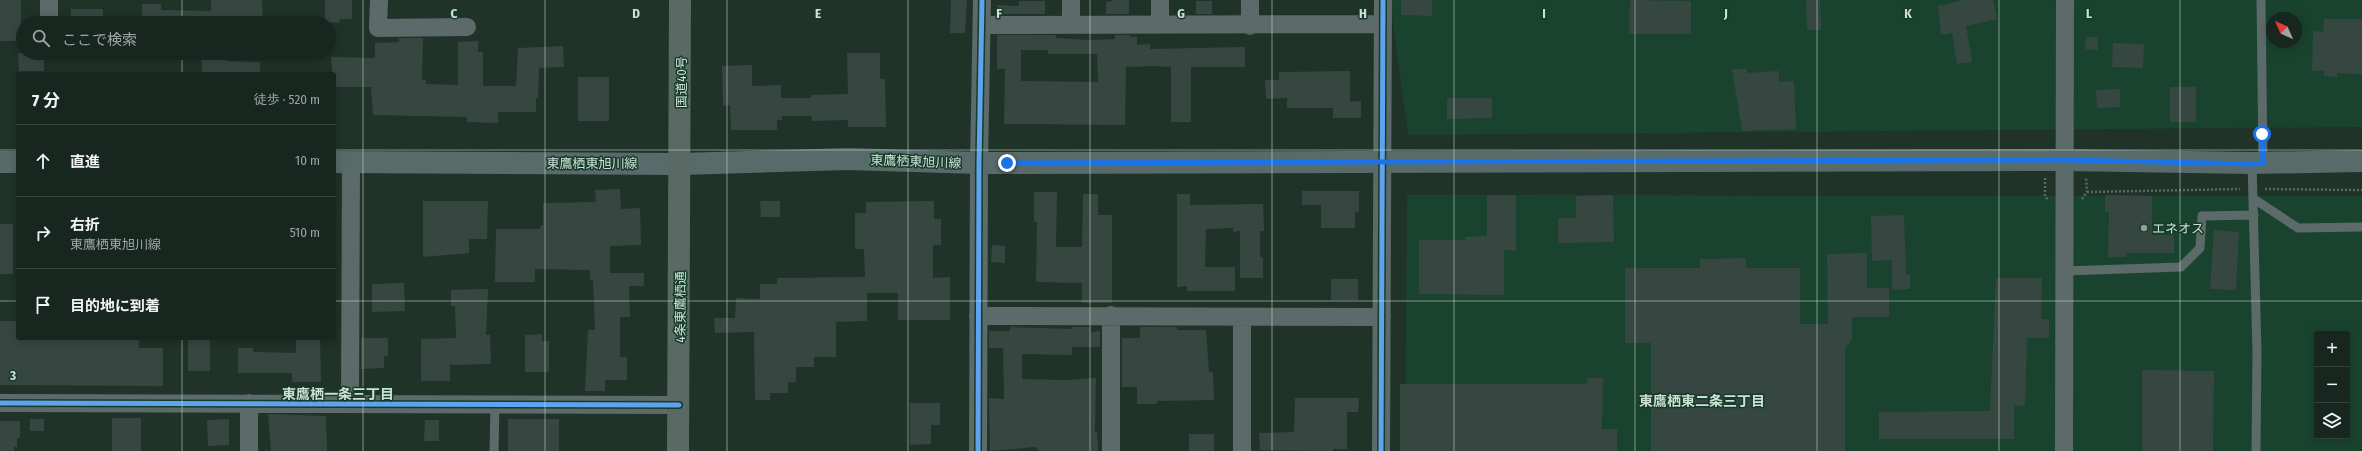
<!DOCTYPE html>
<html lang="ja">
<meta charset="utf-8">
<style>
body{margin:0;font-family:"Fira Sans Condensed","Noto Sans JP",sans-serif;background:#24322c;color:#f1f3f6}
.controls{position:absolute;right:12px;bottom:12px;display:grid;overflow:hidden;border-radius:4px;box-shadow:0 2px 10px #0003}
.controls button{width:36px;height:36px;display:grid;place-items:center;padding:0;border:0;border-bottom:1px solid #36433d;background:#17261f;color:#f1f3f6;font:20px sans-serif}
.compass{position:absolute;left:2266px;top:12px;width:36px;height:36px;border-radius:50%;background:#17261f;box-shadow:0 2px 10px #0003;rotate:315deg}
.stop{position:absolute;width:12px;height:12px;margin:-9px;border:3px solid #1a73e8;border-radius:50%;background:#fff}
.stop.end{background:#1a73e8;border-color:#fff;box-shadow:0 1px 4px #0008}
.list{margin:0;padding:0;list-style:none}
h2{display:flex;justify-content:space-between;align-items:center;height:52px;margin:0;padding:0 16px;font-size:17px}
h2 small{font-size:13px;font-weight:400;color:#9ea5a4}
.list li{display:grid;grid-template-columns:26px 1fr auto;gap:12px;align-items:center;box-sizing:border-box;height:72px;padding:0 16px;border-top:1px solid #36433d}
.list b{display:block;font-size:15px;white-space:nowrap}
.list p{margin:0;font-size:13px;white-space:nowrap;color:#9ea5a4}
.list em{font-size:13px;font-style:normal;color:#9ea5a4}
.icon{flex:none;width:22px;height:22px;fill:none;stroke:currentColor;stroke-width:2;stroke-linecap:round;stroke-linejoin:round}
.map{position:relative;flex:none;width:2362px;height:451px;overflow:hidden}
.search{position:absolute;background:#17261f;box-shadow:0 2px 10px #0003;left:16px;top:16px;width:320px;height:44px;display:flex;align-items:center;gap:10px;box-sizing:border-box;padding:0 14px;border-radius:22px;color:#9ea5a4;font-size:15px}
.panel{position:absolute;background:#17261f;box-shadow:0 2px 10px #0003;left:16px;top:72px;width:320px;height:268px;border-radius:4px}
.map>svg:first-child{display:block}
</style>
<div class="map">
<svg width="2362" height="451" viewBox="0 0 2362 451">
<rect width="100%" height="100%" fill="#1f3329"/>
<path fill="#19432f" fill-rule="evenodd" d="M 1390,0 L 2362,0 L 2362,127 L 1408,135 ZM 2272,18 L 2296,18 L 2296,42 L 2272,42 Z
M 1407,195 L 2362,196 L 2362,451 L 1405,451 ZM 2317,334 L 2347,334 L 2347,436 L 2317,436 Z"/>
<path fill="#364742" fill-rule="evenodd" d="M 0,0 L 21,0 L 21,41 L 0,41 Z
M 211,0 L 262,0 L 263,23 L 142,23 L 142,4 L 161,4 L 161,10 L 211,11 Z
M 325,0 L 352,0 L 352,19 L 340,19 L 339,23 L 325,22 Z
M 951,0 L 967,0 L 965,33 L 950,33 Z
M 1115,0 L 1129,0 L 1129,14 L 1106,14 L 1106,2 Z
M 1401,0 L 1432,0 L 1432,16 L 1401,15 Z
M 1630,0 L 1691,1 L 1691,34 L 1629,34 Z
M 1806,0 L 1820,0 L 1821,30 L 1807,30 Z
M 1964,0 L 1993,0 L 1997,19 L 1966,26 L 1972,62 L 1957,64 L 1952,33 L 1941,35 L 1938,6 Z
M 1019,1 L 1045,1 L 1045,14 L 997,14 L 997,5 L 1019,6 Z
M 1196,1 L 1212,1 L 1212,14 L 1196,14 Z
M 71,9 L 103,9 L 103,23 L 71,23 Z
M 2324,19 L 2362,19 L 2362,74 L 2337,73 L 2337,77 L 2324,76 L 2324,71 L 2312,71 L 2313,31 L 2323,32 Z
M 997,35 L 1056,35 L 1056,38 L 1090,40 L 1115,39 L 1115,35 L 1130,35 L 1130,37 L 1137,37 L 1137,45 L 1150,44 L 1150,49 L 1245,47 L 1245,67 L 1191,67 L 1191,122 L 1171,122 L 1171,67 L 1158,66 L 1126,67 L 1125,125 L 1004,124 L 1005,69 L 997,69 ZM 1021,50 L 1048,50 L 1048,54 L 1097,54 L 1098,82 L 1021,81 Z
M 2086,37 L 2098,37 L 2098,50 L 2085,49 Z
M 399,38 L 423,38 L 422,80 L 426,80 L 426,84 L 458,85 L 458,42 L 478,41 L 478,52 L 483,52 L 483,86 L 516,86 L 518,48 L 563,46 L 564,67 L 539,68 L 538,98 L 536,98 L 536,112 L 498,112 L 498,123 L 467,122 L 467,117 L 373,115 L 371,87 L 334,87 L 331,57 L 375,58 L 375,43 L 399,42 Z
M 2113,43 L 2144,44 L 2143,68 L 2112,67 Z
M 18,53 L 44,53 L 44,71 L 19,71 Z
M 202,53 L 227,53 L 227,61 L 260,62 L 260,74 L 202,74 Z
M 847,53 L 880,53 L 880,79 L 885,79 L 886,127 L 848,127 L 848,120 L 812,121 L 811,116 L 782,116 L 782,120 L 777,120 L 777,130 L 731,130 L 730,105 L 723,106 L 722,66 L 752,65 L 752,86 L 781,85 L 781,98 L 811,98 L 811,95 L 848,94 Z
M 1732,69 L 1747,69 L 1747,73 L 1779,71 L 1779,82 L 1794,81 L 1796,129 L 1742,131 Z
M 1350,71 L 1350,102 L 1361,101 L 1361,118 L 1333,118 L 1333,108 L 1287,108 L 1287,98 L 1266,99 L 1265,80 L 1279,80 L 1279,72 Z
M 578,77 L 609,77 L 609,121 L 578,121 Z
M 2170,87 L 2196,87 L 2196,122 L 2170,122 Z
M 2120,89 L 2120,107 L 2097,108 L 2096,90 Z
M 1447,98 L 1492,98 L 1492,118 L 1447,119 Z
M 620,189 L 621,209 L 640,208 L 641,245 L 610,246 L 610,273 L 644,273 L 644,286 L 629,286 L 630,317 L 620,317 L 620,357 L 627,357 L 627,380 L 605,380 L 605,391 L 585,391 L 588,330 L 595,330 L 593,280 L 590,280 L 590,270 L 535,269 L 535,282 L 495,282 L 496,229 L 540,229 L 540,226 L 543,225 L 543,203 L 596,202 L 595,190 Z
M 1302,191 L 1359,191 L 1359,212 L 1355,212 L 1355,228 L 1321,228 L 1321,205 L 1302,205 Z
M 1034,192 L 1057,192 L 1056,247 L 1082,247 L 1083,194 L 1098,194 L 1098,215 L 1112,215 L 1112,303 L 1082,303 L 1082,283 L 1036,282 L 1037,222 L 1034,222 Z
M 1177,194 L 1190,194 L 1190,205 L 1263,204 L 1264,231 L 1260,231 L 1260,257 L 1263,257 L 1263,278 L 1240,278 L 1240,231 L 1233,232 L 1233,228 L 1206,229 L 1205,267 L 1235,267 L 1235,291 L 1187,291 L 1187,286 L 1177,287 Z
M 1487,195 L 1516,195 L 1516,251 L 1504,250 L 1504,295 L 1419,294 L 1419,240 L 1465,240 L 1465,237 L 1487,236 Z
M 1613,195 L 1614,242 L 1558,243 L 1558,218 L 1576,218 L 1576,196 Z
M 2105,195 L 2152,196 L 2152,235 L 2174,235 L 2174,253 L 2126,253 L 2126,257 L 2108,257 L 2109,212 L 2105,212 Z
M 423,201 L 488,201 L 487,239 L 469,239 L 469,253 L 423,257 Z
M 760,201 L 780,201 L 780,217 L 761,217 Z
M 934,201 L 934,219 L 941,219 L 941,245 L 933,245 L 933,278 L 950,277 L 950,320 L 898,320 L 898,293 L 867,293 L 867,321 L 836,322 L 836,357 L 814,357 L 814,367 L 796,367 L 796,382 L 788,382 L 788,393 L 770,393 L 770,400 L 755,400 L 754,332 L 715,333 L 714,318 L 735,318 L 736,298 L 760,299 L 760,284 L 777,284 L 777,278 L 865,277 L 864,249 L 855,249 L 855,213 L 866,213 L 866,202 Z
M 1904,215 L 1906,275 L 1910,275 L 1910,289 L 1892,290 L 1892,260 L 1872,261 L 1871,216 Z
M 0,224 L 13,224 L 13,274 L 0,274 Z
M 2214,230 L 2239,232 L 2236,290 L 2210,289 Z
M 992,245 L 1005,246 L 1005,263 L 991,262 Z
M 1867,253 L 1867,288 L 1889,288 L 1889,317 L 1852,317 L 1852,338 L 1845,350 L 1845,451 L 1651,451 L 1651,343 L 1625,343 L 1625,268 L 1700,268 L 1700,259 L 1746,258 L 1746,268 L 1800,268 L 1800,324 L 1828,324 L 1827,254 Z
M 1996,278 L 2042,278 L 2041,319 L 2049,319 L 2049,338 L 2027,338 L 2025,406 L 2014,405 L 2014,439 L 1879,439 L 1879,412 L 1990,411 Z
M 1331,279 L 1358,279 L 1358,300 L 1331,300 Z
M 404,283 L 405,311 L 372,312 L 372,284 Z
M 488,289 L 486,335 L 490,335 L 491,364 L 450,365 L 450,381 L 421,381 L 421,339 L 456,338 L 455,306 L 451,306 L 451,290 Z
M 0,321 L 18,321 L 18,338 L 139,338 L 139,348 L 163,348 L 163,386 L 0,385 Z
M 1010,327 L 1072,329 L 1072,327 L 1091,327 L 1091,332 L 1100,331 L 1100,347 L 1072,347 L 1072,355 L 1022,354 L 1022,379 L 1065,380 L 1096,378 L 1095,433 L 1097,432 L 1098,451 L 1039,451 L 1035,447 L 990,451 L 989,398 L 1004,399 L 1003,348 L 989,348 L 989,331 L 1010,331 Z
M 1140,327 L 1177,327 L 1177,330 L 1206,330 L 1209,372 L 1213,372 L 1214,400 L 1157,401 L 1157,404 L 1137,404 L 1137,387 L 1122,387 L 1122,338 L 1140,338 Z
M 542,334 L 542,341 L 549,341 L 549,372 L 525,372 L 525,335 Z
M 188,338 L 210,338 L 210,371 L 188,371 Z
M 296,338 L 320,338 L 321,382 L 292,382 L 292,373 L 238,373 L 238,348 L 253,348 L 253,352 L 296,353 Z
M 361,338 L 388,338 L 388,356 L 384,356 L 384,368 L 361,369 Z
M 2142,370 L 2214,371 L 2213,451 L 2142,451 Z
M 1587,378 L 1603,378 L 1602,429 L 1617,429 L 1617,451 L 1400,451 L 1400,384 L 1587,384 Z
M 1295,398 L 1359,398 L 1358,412 L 1347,412 L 1347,449 L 1333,449 L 1333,451 L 1260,450 L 1259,433 L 1294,432 Z
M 910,403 L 940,403 L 940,425 L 931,425 L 931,444 L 910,445 Z
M 268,414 L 326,416 L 327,451 L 271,451 Z
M 112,418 L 141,418 L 141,451 L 112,451 Z
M 30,419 L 44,419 L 44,431 L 30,431 Z
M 229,419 L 229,445 L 208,446 L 207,420 Z
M 508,419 L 559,419 L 559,451 L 508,451 Z
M 425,420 L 439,420 L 439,441 L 424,441 Z
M 0,421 L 20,421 L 20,438 L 17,438 L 17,447 L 14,447 L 14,451 L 0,451 Z
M 1189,434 L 1214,434 L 1214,451 L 1189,451 Z"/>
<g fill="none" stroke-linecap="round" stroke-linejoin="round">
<path stroke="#5b6966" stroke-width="2.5" stroke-dasharray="2 2" stroke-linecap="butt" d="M 2045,178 L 2045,196 L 2048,200
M 2265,189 L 2362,190
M 2087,192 L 2240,189
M 2082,199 L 2087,192 L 2086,178"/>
<path stroke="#5c6a6a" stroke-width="9" d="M 2261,0 L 2263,163
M 2252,163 L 2257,352 L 2256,451
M 2254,199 L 2298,228 L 2362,227
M 2064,271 L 2181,267 L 2200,248 L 2202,216 L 2254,215
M 494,451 L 495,404"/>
<path stroke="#5c6a6a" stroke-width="18" d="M 379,0 L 378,28 L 467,27
M 1071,0 L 1071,25
M 49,23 L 49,0
M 982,25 L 1383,24
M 1160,25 L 1160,0
M 1250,26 L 1250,0
M 1111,315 L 1111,451
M 978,316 L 1382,317
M 0,403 L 679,405
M 350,403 L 351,161
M 249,451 L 249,403
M 978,451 L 979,163 L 982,0
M 1242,451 L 1242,317
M 1381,451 L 1383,0
M 2064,451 L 2065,0"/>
<path stroke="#586a6a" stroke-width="22" d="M 0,162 L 18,162
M 334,162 L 681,164 L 848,159 L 979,163 L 2064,160 L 2252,163 L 2362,161"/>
<path stroke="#596964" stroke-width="22" d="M 678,451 L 680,0"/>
<defs>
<path id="cycleway" d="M 0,403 L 679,405
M 978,451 L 979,163 L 982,0
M 1381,451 L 1383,0"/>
</defs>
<use href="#cycleway" stroke="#173b2a" stroke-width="8"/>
<use href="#cycleway" stroke="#60a3ed" stroke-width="5"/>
</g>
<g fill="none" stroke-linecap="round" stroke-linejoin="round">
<path stroke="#1a73e8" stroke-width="5" d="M 1007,163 L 2064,160 L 2252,164 L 2263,163 L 2262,134"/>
</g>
<path fill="none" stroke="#cce0d4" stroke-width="1" stroke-opacity="0.55" d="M 182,0 L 182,23M 363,0 L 363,451M 545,0 L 545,451M 727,0 L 727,451M 908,0 L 908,451M 1090,0 L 1090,451M 1272,0 L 1272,451M 1454,0 L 1454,451M 1635,0 L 1635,451M 1817,0 L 1817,451M 1999,0 L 1999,451M 2180,0 L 2180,451M 182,53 L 182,74M 0,150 L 18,150M 334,150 L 2362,150M 0,301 L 18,301M 334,301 L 2362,301M 182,338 L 182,451"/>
<circle fill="#8fa398" stroke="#173b2a" stroke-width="1.5" cx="2144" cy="228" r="4"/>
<g text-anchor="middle" stroke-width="3" stroke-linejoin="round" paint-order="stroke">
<g font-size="13" fill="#cce0d4" stroke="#173b2a">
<text transform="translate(681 82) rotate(-90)" y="5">国道40号</text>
<text transform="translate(916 161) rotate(2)" y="5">東鷹栖東旭川線</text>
<text x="592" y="168">東鷹栖東旭川線</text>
<text transform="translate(680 307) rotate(-90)" y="5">4条東鷹栖通</text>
</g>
<g font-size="13" fill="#cce0d4" stroke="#173b2a" text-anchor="start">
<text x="2152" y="233">エネオス</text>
</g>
<g font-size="14" font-weight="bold" fill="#cce0d4" stroke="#173b2a">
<text x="338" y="399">東鷹栖一条三丁目</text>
<text x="1702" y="406">東鷹栖東二条三丁目</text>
</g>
</g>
<g font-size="13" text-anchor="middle" font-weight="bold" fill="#cce0d4" stroke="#173b2a" stroke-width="3" stroke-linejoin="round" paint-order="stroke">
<text x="454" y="18">C</text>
<text x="636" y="18">D</text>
<text x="818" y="18">E</text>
<text x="999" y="18">F</text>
<text x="1181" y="18">G</text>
<text x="1363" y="18">H</text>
<text x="1544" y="18">I</text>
<text x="1726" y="18">J</text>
<text x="1908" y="18">K</text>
<text x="2089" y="18">L</text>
<text x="13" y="380">3</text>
</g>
</svg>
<div class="controls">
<button>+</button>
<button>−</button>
<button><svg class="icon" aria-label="layers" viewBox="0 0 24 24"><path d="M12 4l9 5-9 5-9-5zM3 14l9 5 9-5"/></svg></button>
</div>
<svg class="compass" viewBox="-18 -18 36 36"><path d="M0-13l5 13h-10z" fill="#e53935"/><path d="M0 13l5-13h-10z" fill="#9ea5a4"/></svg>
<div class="stop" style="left:2262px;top:134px"></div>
<div class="stop end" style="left:1007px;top:163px"></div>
<div class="search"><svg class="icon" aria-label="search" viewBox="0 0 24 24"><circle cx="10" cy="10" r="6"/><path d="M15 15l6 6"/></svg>ここで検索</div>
<section class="panel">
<h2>7 分<small>徒歩 · 520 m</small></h2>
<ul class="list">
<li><svg class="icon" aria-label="ahead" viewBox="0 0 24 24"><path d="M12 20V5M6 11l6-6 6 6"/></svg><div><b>直進</b></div><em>10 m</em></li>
<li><svg class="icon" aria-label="right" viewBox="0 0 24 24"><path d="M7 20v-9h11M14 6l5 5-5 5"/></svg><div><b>右折</b><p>東鷹栖東旭川線</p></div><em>510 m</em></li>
<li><svg class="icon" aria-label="arrive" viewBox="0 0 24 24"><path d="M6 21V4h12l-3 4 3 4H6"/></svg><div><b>目的地に到着</b></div></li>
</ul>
</section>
</div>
